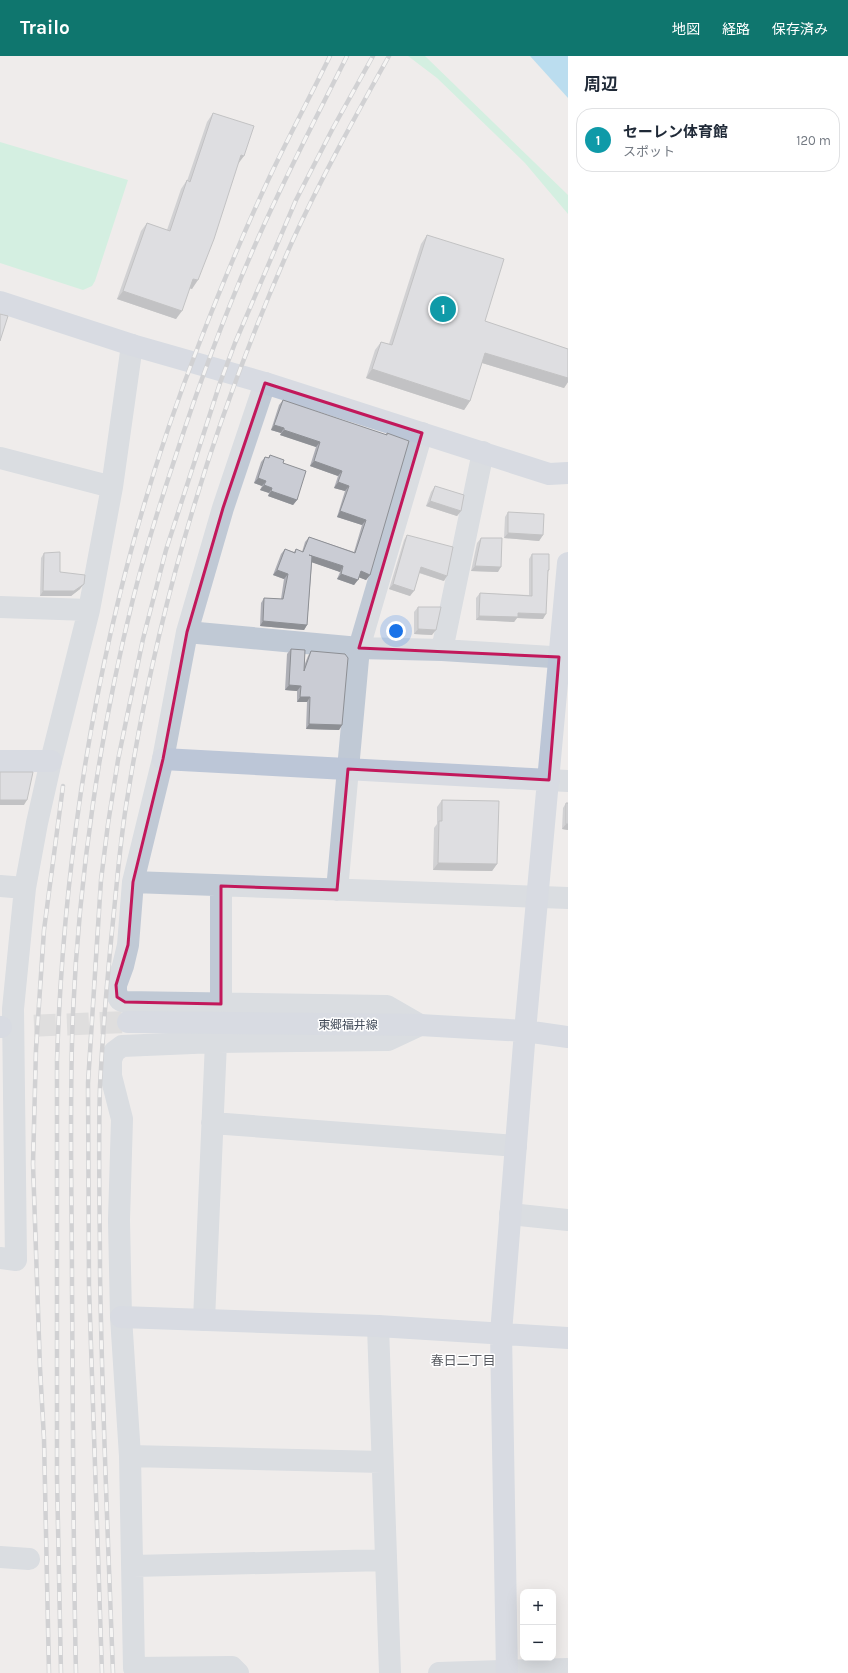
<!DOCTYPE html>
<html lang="ja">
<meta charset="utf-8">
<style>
body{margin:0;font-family:Karla,"Noto Sans JP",sans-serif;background:#f6f6f7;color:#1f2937}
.controls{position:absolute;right:12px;bottom:12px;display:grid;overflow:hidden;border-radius:8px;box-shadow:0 4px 16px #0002}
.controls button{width:36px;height:36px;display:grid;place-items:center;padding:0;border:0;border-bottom:1px solid #e0e1e3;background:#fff;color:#1f2937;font:20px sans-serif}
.you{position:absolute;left:396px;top:575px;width:14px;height:14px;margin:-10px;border:3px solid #fff;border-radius:50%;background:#1a73e8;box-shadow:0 0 0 6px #1a73e833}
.badge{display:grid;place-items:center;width:26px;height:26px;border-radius:50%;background:#0f766e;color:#fff;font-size:13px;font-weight:700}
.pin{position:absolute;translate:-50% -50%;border:2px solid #fff;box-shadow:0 1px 4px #0006}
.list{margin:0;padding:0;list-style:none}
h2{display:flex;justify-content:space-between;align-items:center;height:52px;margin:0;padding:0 16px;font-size:17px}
h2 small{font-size:13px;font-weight:400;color:#747a83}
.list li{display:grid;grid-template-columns:26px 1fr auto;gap:12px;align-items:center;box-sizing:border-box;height:64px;margin:0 8px 8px;padding:0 8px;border:1px solid #e0e1e3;border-radius:16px}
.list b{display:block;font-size:15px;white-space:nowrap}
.list p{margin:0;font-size:13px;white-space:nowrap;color:#747a83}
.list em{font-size:13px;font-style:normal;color:#747a83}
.map{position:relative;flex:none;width:568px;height:1617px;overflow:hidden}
header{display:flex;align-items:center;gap:24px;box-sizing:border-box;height:56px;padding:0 20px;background:#0f766e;color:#fff}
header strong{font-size:19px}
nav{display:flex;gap:22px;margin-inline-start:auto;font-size:14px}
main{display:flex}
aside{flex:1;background:#fff}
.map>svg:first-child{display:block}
</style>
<header>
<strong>Trailo</strong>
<nav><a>地図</a><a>経路</a><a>保存済み</a></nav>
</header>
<main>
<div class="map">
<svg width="568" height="1617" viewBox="0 0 568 1617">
<rect width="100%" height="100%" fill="#efeceb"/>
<path fill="#b4f2d4" d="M 408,0 L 425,0 L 568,139 L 568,158 L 525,107 L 437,22 Z
M 0,86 L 128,124 L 95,225 L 92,230 L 83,234 L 0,207 Z"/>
<path fill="#7dcbf3" d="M 530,0 L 568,0 L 568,42 Z"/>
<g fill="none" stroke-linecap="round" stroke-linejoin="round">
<path stroke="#cdccce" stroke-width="22" stroke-dasharray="22 11" stroke-linecap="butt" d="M 1,971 L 128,966"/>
<path stroke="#c0c9d5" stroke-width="22" d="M 265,327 L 223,452 L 187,576 L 163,703 L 133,826 L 128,889 L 123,910 L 116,929 L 116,937 L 120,944 L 125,946 L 387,950 L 420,969
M 0,402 L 112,431
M 0,551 L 89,554
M 187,576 L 359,592 L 442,594 L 568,602
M 442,594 L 483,396
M 549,724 L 568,725
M 133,826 L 568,842
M 0,830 L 25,832
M 221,830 L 221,948
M 337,834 L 359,592 L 422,377
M 212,1067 L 516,1090
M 510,1158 L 568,1164
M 0,1202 L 16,1204 L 13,953 L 25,832 L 37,767 L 51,705 L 89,554 L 112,431 L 132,289
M 204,1264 L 216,986
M 378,1270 L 390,1617
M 130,1400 L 382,1406
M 0,1501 L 29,1503
M 133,1510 L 386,1504
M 238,1617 L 232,1611 L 134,1612 L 130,1400 L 121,1261 L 119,1164 L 122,1063 L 111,1020 L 111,1004 L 114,996 L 122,990 L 216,986 L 388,984 L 420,969
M 439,1617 L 568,1613"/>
<path stroke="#bcc6d7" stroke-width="22" d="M 0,246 L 132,289 L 265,327 L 549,418 L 568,417
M 163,703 L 549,724
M 0,705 L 51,705
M 128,966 L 420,969 L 525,975 L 568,981
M 0,971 L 1,971
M 121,1261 L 378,1270 L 568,1282
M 507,1617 L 501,1277 L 525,975 L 568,507"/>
<defs>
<path id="rail" d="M 49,1617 L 44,1383 L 40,1312 L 33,1108 L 36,993 L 44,874 L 63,730
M 61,1617 L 57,1421 L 57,1004 C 65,760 110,516 199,288 C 221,231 245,173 271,118 C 290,78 311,39 330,0
M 76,1617 C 73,1489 73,1361 72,1232 C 72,1141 69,1048 73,957 C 79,821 100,675 133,543 C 145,495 160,447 176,399 C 200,325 227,252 259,180 C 286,119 317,60 347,0
M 102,1617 L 89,1231 L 88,1027 L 101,824 L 108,768 L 118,704 L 143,583 L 166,494 L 220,327 L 235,287 L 296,144 L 333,72 L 373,0
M 113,1617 C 108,1483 102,1349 100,1215 C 100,1154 98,1092 100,1030 C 103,972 108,913 114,855 C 118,816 121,777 128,738 C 158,548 214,362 292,186 C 321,122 355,61 389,0"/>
</defs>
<use href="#rail" stroke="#adb0b7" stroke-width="4.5"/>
<use href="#rail" stroke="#fff" stroke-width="3" stroke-dasharray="9" stroke-linecap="butt"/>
</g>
<path fill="#aeafb6" d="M 213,57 L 238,108 L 192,233 L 189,232 L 176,263 L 117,243 L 141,175 L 147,167 L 167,174 L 181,133 L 187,124 L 187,125 L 207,66 Z
M 427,179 L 485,265 L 568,293 L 568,326 L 564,332 L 482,307 L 470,345 L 464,354 L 366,322 L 375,294 L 381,286 L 389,288 L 421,188 Z
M 283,344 L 386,379 L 387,377 L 370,519 L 366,524 L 359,521 L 354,529 L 337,523 L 340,516 L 312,506 L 307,569 L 304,574 L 260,570 L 261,547 L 264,542 L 281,543 L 284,523 L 273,519 L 281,498 L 285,493 L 294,496 L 296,493 L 302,496 L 305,486 L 309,481 L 354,496 L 362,469 L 337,461 L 345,435 L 334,432 L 338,420 L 310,410 L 316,391 L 280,379 L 281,377 L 271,374 L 279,349 Z
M 270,399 L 283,407 L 297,444 L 293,449 L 268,440 L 269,437 L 260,434 L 262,430 L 254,427 L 261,406 L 265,401 L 268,402 Z
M 435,430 L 461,455 L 457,460 L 426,450 L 431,436 Z
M 508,456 L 543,479 L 539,485 L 504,482 L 505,461 Z
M 407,479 L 444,525 L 419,517 L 410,540 L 389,533 L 404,484 Z
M 481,482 L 498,516 L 471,515 L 477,487 Z
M 44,497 L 60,516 L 80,533 L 71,540 L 40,540 L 41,502 Z
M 532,498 L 549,514 L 548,516 L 543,563 L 517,562 L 514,566 L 476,564 L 476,542 L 480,537 L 529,539 L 529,503 Z
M 418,551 L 432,579 L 414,578 L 414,556 Z
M 291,593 L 304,610 L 308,600 L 311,595 L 342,669 L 339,674 L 306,673 L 307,646 L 297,646 L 297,635 L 285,634 L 287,598 Z
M 442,744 L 497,808 L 492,815 L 433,814 L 434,772 L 437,768 L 437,751 Z
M 566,747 L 568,774 L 562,773 L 563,752 Z"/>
<path fill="#8d8f94" d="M 241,99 L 244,100 L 238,108 Z
M 193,223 L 198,224 L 192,233 L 187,231 Z
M 123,235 L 182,255 L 176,263 L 117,243 Z
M 485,297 L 568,322 L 568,326 L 564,332 L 479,306 Z
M 372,313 L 470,345 L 464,354 L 366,322 Z
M 274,369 L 284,372 L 281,377 L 271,374 Z
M 284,374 L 320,386 L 316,391 L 280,379 Z
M 314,405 L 342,415 L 338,420 L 310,410 Z
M 258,422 L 266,425 L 262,430 L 254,427 Z
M 338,426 L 349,430 L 345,435 L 334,432 Z
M 264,429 L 272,432 L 269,437 L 260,434 Z
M 271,435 L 297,444 L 293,449 L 268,440 Z
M 430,445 L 461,455 L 457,460 L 426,450 Z
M 340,455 L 366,464 L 362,469 L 337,461 Z
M 508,477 L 543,479 L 539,485 L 504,482 Z
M 309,499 L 343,510 L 340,516 L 305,504 Z
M 475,510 L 501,511 L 498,516 L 471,515 Z
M 421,511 L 447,520 L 444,525 L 417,516 Z
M 277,514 L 288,518 L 284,523 L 273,519 Z
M 361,515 L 370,519 L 366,524 L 358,521 Z
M 341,518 L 358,524 L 354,529 L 337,523 Z
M 84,528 L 80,533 L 71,540 L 40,540 L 43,535 Z
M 393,528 L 414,535 L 410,540 L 389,533 Z
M 518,557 L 546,558 L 543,563 L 517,562 L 514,566 L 476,564 L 479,560 Z
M 263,565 L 307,569 L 304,574 L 260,570 Z
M 418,573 L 436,574 L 432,579 L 414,578 Z
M 289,629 L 301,630 L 297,635 L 285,634 Z
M 300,641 L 310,641 L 307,646 L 297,646 Z
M 309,668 L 342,669 L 339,674 L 306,673 Z
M 0,744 L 27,744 L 24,749 L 0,749 Z
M 566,768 L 568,768 L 568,774 L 562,773 Z
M 438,807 L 497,808 L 492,815 L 433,814 Z"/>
<path fill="#caccd4" stroke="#8d8f94" d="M 213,57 L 254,70 L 244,100 L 241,99 L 214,183 L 198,224 L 193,223 L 182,255 L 123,235 L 147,167 L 170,175 L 187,124 L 190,126 Z
M 427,179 L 504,203 L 485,265 L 568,293 L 568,322 L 485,297 L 470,345 L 372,313 L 381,286 L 392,289 Z
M 0,258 L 8,260 L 0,285 Z
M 283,344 L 387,379 L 387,377 L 409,385 L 370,519 L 361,515 L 358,524 L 341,518 L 343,510 L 309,499 L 312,500 L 307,569 L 263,565 L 264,542 L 283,543 L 288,518 L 277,514 L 285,493 L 295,497 L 296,493 L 303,496 L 309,481 L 355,497 L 366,464 L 340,455 L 349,430 L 338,426 L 342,415 L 314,405 L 320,386 L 284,374 L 284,372 L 274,369 Z
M 270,399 L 284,404 L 283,407 L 306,415 L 297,444 L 271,435 L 272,432 L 264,429 L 266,425 L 258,422 L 265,401 L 269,402 Z
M 435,430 L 464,439 L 461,455 L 430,445 Z
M 508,456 L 544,458 L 543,479 L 508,477 Z
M 407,479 L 453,491 L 447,520 L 421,511 L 414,535 L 393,528 Z
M 481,482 L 502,482 L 501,511 L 475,510 Z
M 60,496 L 60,516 L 85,519 L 84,528 L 74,535 L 43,535 L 44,497 Z
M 532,498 L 549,498 L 549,514 L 548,514 L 546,558 L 518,557 L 518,561 L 479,560 L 480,537 L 532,540 Z
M 418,551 L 441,551 L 436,574 L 418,573 Z
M 291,593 L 305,594 L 304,615 L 311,595 L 345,598 L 348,602 L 342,669 L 309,668 L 310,641 L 300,641 L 301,630 L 289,629 Z
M 0,716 L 33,716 L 27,744 L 0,744 Z
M 442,744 L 499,745 L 497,808 L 438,807 L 439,765 L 442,765 Z
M 566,747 L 568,747 L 568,768 L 566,768 Z"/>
<path d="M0 0H568V1617H0ZM 265,327 L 422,377 L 359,592 L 559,601 L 549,724 L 348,713 L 337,834 L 221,830 L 221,948 L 125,946 L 117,941 L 116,929 L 128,889 L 133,826 L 163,703 L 187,576 L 223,452 Z" fill="#efeceb" fill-opacity=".55" fill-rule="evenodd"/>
<path fill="none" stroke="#c2185b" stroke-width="3" stroke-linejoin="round" d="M 265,327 L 422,377 L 359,592 L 559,601 L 549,724 L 348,713 L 337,834 L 221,830 L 221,948 L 125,946 L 117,941 L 116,929 L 128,889 L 133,826 L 163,703 L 187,576 L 223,452 Z"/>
<g text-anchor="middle" stroke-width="3" stroke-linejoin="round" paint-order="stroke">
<g font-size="12" fill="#434c5a" stroke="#fff">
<text x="348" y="973">東郷福井線</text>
</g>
<g font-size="13" fill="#585b61" stroke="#fff">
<text x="463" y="1309">春日二丁目</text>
</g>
</g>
</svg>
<div class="controls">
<button>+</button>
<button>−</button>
</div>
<div class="you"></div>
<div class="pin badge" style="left:443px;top:253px;background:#0f9aa8">1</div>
</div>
<aside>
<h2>周辺<small></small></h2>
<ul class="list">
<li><span class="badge" style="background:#0f9aa8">1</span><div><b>セーレン体育館</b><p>スポット</p></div><em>120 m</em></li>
</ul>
</aside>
</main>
